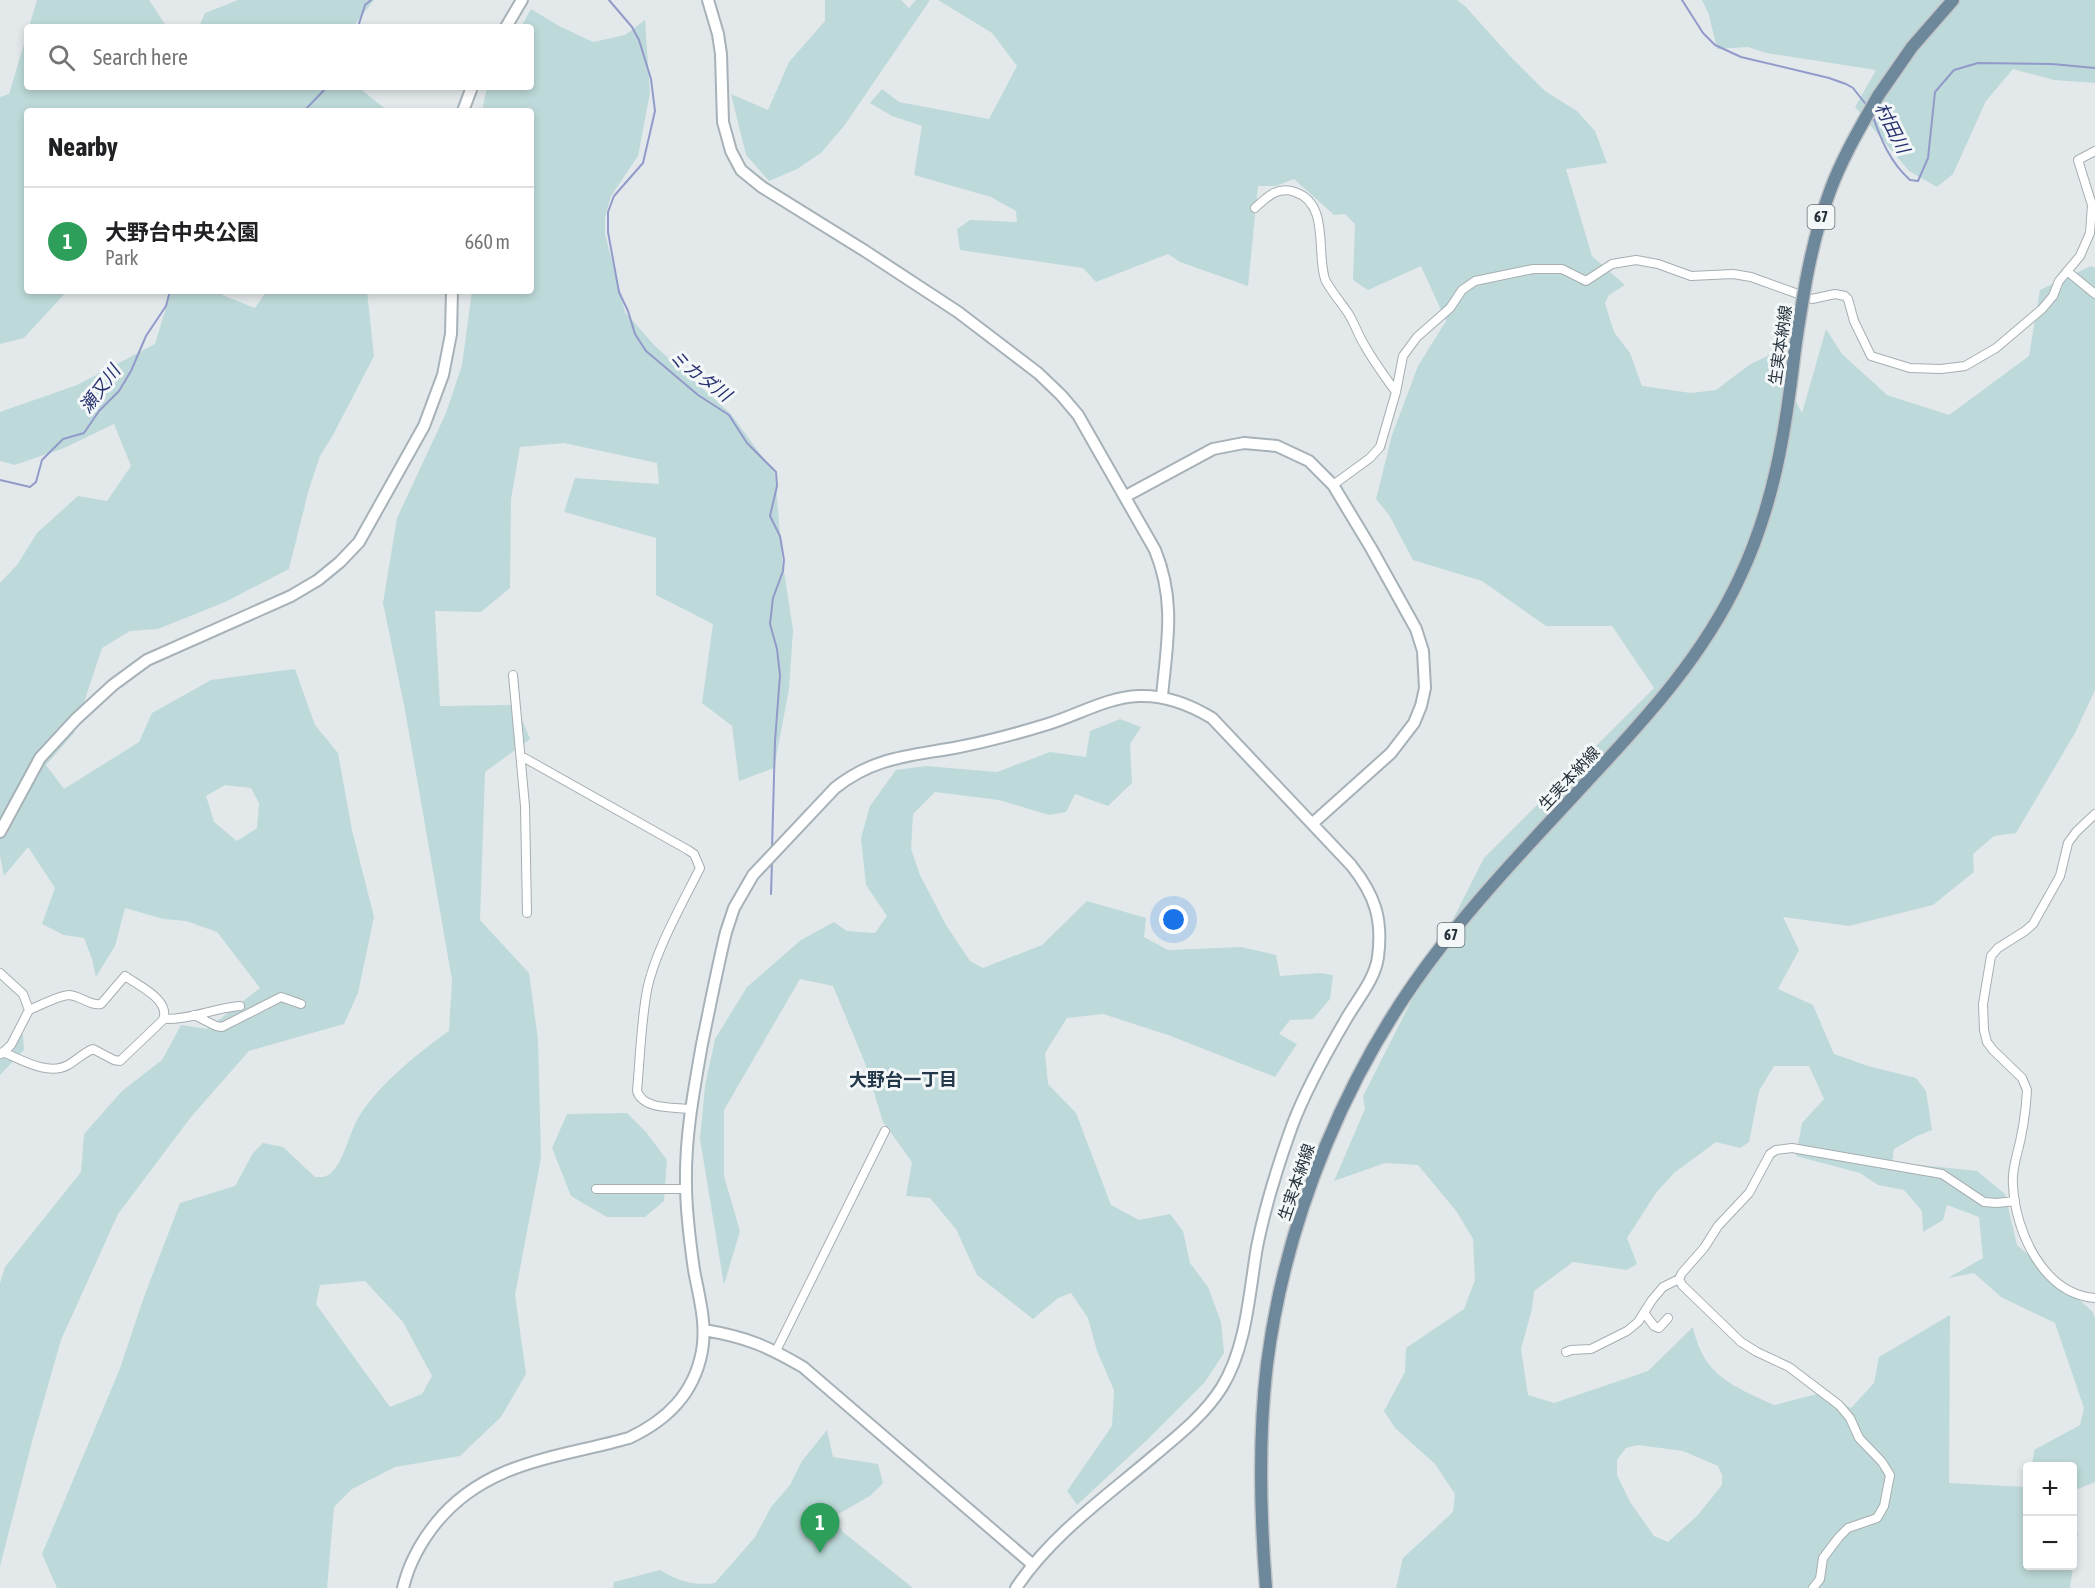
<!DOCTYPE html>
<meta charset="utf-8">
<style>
body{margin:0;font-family:"Asap Condensed","Noto Sans JP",sans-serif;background:#f6f6f6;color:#202124}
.controls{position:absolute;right:18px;bottom:18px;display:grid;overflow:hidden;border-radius:6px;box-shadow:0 3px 9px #0003}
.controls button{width:54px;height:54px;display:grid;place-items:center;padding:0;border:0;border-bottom:2px solid #e0e0e0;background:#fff;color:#202124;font:30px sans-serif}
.you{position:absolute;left:1174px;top:920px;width:21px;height:21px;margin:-15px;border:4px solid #fff;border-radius:50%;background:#1a73e8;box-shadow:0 0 0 9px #1a73e833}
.badge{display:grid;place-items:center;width:39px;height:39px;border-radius:50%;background:#0b8043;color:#fff;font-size:20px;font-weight:700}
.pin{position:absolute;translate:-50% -50px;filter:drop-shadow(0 2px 3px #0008)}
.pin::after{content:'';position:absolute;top:32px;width:21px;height:18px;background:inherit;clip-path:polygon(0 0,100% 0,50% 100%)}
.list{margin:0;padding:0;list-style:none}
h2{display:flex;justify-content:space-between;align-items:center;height:78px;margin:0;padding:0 24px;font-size:26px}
h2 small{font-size:20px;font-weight:400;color:#757577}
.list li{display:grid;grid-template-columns:39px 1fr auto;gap:18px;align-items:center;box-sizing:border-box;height:108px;padding:0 24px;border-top:2px solid #e0e0e0}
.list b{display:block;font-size:22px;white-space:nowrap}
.list p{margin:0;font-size:20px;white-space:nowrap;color:#757577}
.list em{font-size:20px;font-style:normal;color:#757577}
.icon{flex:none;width:33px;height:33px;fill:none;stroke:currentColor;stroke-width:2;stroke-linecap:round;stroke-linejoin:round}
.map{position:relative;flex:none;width:2095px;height:1588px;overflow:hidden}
.search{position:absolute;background:#fff;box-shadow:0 3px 9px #0003;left:24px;top:24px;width:510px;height:66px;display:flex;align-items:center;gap:15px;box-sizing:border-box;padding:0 21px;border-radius:6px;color:#757577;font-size:22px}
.panel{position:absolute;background:#fff;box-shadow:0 3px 9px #0003;left:24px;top:108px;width:510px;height:186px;border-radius:6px}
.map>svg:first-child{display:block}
</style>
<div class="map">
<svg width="2095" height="1588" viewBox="0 0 2095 1588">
<rect width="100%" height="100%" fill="#e3e9eb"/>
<path fill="#bed9d9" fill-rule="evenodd" d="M 37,0 L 149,0 L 167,27 L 29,27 Z
M 238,0 L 374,0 L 353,27 L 199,27 L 205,13 Z
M 825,0 L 901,0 L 909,8 L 916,0 L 930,0 L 844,126 L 821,153 L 797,169 L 769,181 L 746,155 L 731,94 L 768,110 L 789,62 L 825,21 Z
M 938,0 L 1457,0 L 1465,6 L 1509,55 L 1545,91 L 1577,111 L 1595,131 L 1607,163 L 1566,169 L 1592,256 L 1625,285 L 1609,295 L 1605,303 L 1614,332 L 1630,353 L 1642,386 L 1691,393 L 1716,390 L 1749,365 L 1771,354 L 1802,413 L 1826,329 L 1842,354 L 1887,395 L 1949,415 L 2029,356 L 2040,290 L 2091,266 L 2095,268 L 2095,690 L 2075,733 L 2016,833 L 1994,836 L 1973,854 L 1974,872 L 1933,905 L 1849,926 L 1783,917 L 1799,950 L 1778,989 L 1813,1005 L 1834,1054 L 1868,1066 L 1916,1078 L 1926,1091 L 1932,1130 L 1915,1137 L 1894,1149 L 1892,1162 L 1977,1171 L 2005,1194 L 2017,1245 L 2093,1312 L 2095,1318 L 2095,1482 L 2073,1491 L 2072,1466 L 2032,1466 L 2034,1450 L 2080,1425 L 2084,1408 L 2055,1323 L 2001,1297 L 1974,1273 L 1948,1278 L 1983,1258 L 1979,1217 L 1947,1205 L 1943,1220 L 1923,1232 L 1922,1211 L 1904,1190 L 1878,1185 L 1860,1173 L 1796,1156 L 1802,1123 L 1824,1099 L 1809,1066 L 1774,1066 L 1759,1091 L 1749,1142 L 1740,1148 L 1716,1142 L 1674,1173 L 1656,1193 L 1627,1238 L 1637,1264 L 1627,1270 L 1573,1262 L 1534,1291 L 1532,1309 L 1521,1349 L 1528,1395 L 1554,1403 L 1648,1371 L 1693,1327 C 1703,1376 1733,1386 1774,1405 L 1821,1393 L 1851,1408 L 1874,1383 L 1879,1357 L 1950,1315 L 1949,1483 L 2027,1487 L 2028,1566 L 2072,1566 L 2073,1522 L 2078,1533 L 2070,1588 L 1396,1588 L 1403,1558 L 1453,1512 L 1455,1494 L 1435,1464 L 1395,1428 L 1384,1411 L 1405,1372 L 1406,1348 L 1464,1309 L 1475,1280 L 1473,1239 L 1457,1212 L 1418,1165 L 1385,1163 L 1334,1181 L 1365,1109 L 1363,1096 L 1484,858 L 1654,688 L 1612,626 L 1546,626 L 1482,581 L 1413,560 L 1389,515 L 1376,499 L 1392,435 L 1418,366 L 1446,321 L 1421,266 L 1368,290 L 1353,280 L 1355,224 L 1345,214 L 1334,215 L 1294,179 L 1276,186 L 1258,186 L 1248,286 L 1180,262 L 1168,254 L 1096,282 L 1083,268 L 960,250 L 957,229 L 970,220 L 1017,222 L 1016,211 L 991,197 L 914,175 L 922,126 L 892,116 L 870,103 L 882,89 L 899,102 L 989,119 L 1017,66 L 992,33 ZM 1638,1445 L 1683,1451 L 1718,1466 L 1722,1475 L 1722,1485 L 1697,1516 L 1668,1542 L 1654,1536 L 1630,1502 L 1617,1475 L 1617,1460 L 1626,1448 Z
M 1702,0 L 2095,0 L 2095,83 L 2054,80 L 2013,69 L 1986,101 L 1953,174 L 1937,187 L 1909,171 L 1855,107 L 1876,70 L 1766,53 L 1748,47 L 1717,49 L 1709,15 Z
M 531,9 L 559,26 L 593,42 L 625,35 L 645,20 L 650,93 L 638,156 L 611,196 L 605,217 L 605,234 L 625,312 L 655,346 L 730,413 L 775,474 L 782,558 L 793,630 L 789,689 L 774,768 L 739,781 L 732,726 L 702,703 L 713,624 L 656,595 L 656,538 L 564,512 L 575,478 L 659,484 L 657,463 L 564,443 L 520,447 L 511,499 L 510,588 L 481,612 L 435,611 L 440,706 L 516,705 L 530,739 L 485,772 L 480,920 L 529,973 L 538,1039 L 541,1158 L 515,1295 L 526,1374 L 501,1417 L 460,1456 L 395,1467 L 352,1489 L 334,1507 L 327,1588 L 57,1588 L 42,1554 L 119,1371 L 145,1294 L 180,1203 L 235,1186 L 253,1153 L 263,1143 L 283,1147 L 315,1177 C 320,1177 324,1178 328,1175 C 341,1168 349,1136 356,1122 C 373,1089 419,1052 449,1031 L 452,980 L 405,710 L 383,603 L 397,518 L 446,413 L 462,365 L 472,291 L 531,291 L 531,111 L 482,111 L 487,87 L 531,87 L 531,27 L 521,27 ZM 365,1281 L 403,1322 L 432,1376 L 422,1394 L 390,1407 L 316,1304 L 320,1285 Z
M 27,34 L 27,87 L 358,87 L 388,111 L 27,111 L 27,291 L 67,291 L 24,338 L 0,344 L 0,97 L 9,94 Z
M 171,291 L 220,291 L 222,295 L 255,308 L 267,291 L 367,291 L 374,356 L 333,435 L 320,456 L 309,489 L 289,569 L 225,602 L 158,629 L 130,631 L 102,648 L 74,733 L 46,765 L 64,789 L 139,742 L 152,713 L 211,680 L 295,669 L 315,725 L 338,753 L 352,830 L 374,917 L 358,993 L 344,1024 L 249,1051 L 191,1117 L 118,1214 L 61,1340 L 33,1438 L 0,1566 L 0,1283 L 5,1267 L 81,1172 L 84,1134 L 122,1091 L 162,1060 L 181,1025 L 207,1029 L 260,988 L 217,932 L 186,921 L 164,919 L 125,908 L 115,946 L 96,977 L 92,959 L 84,938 L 64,935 L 42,924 L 55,888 L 28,847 L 4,876 L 0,856 L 0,583 L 17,565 L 37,533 L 78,496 L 107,501 L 131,466 L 114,424 L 64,448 L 15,465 L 0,461 L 0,412 L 77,385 L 155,344 ZM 225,785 L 251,788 L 259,803 L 257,828 L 237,841 L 214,822 L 206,796 Z
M 1120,719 L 1141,727 L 1130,744 L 1132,783 L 1108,806 L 1075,794 L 1066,812 L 1049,815 L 999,800 L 935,792 L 913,814 L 911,849 L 920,875 L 946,925 L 970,961 L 983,968 L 1042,945 L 1087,901 L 1146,918 L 1144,937 L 1168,950 L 1241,947 L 1276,955 L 1280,976 L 1319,973 L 1333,975 L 1330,999 L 1313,1019 L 1290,1020 L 1279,1034 L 1297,1044 L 1275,1077 L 1168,1035 L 1103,1014 L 1067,1018 L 1045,1053 L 1048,1084 L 1076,1113 L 1111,1205 L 1139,1220 L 1170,1214 L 1183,1231 L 1190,1263 L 1208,1287 L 1221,1322 L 1224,1353 L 1205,1382 L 1147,1440 L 1077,1505 L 1067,1491 L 1112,1426 L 1114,1390 L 1097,1351 L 1088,1318 L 1071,1293 L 1058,1298 L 1033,1319 L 977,1275 L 956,1229 L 930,1198 L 906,1196 L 912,1162 L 883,1122 L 865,1063 L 833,986 L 800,979 L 724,1110 L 724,1176 L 740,1231 L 724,1285 L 700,1139 L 705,1086 L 715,1039 L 747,987 L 801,940 L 834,922 L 847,931 L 875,933 L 887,916 L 866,885 L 861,838 L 870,806 L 896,770 L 926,766 L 997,772 L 1050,752 L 1086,757 L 1090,731 Z
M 23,1034 L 24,1050 L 0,1075 L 0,1049 Z
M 627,1113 L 646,1132 L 667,1160 L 664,1201 L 645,1217 L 607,1217 L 571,1196 L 552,1148 L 567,1114 Z
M 827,1430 L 833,1457 L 878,1464 L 883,1483 L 870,1496 L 833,1517 L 843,1532 L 913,1588 L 613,1588 L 614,1582 L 660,1570 C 678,1581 693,1586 715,1583 L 755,1537 L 771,1507 L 790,1485 L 802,1461 Z"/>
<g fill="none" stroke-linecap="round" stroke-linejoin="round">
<path stroke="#919ac9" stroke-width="2" d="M 609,0 L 632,27 L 639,40 L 651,79 L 655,111 L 643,163 L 614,196 L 608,212 L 608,232 L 619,292 L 628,311 L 635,334 L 646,351 L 698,395 L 729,415 L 747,443 L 776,472 L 777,486 L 770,516 L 780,536 L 784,560 L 783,571 L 773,598 L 770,624 L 777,649 L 780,675 L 775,741 L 772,849
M 1682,0 L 1703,33 L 1715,45 L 1741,57 L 1829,78 L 1846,84 L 1853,88 L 1868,107
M 358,27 L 365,5 L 371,0
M 304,111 L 327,87
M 1872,114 C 1881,140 1890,162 1910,180 L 1918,181 L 1928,158 L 1935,92 L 1954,70 L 1978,63 L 2052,64 L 2095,68
M 0,480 L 30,487 L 36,482 L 42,460 L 63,439 L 84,433 L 99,411 L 119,391 L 131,371 L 146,336 L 166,306 L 170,291
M 771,894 L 772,861"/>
<defs>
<path id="street" d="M 1255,208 C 1267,197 1277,186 1295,192 C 1330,204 1316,252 1325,279 C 1328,287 1342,304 1348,313 C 1355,324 1358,335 1365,346 C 1374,362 1385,377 1396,392
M 2067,271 L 2095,294
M 1333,485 L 1370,458 L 1380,447 L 1396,392 L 1403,356 L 1417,337 L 1450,308 L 1462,290 L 1475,281 L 1533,269 L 1562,269 L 1586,281 L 1612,264 L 1636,260 L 1658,264 L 1691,276 L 1733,274 L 1751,277 L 1812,299 L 1835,294 L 1845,296 L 1848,299 L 1854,321 L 1871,356 L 1910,368 L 1941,369 L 1965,366 L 1996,348 L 2042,309 L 2053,296 L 2059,281 L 2080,256 L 2090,233 L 2092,205 L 2078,160 L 2095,151
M 513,675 L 525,806 L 527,913
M 521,756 L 688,850 L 694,854 L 700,868 C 682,904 655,951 647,990 C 641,1023 640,1058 637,1091 C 643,1110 674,1107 690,1109
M 2095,814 L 2076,832 L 2068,843 L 2060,876 L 2033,924 L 2025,931 L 1998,948 L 1991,956 L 1983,1004 L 1984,1030 L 1987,1042 L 1993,1050 L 2022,1078 L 2027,1090 C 2026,1112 2022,1136 2016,1158 C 2014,1167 2012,1175 2013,1185 C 2015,1231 2043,1294 2095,1298
M 0,973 L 23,994 L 29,1010 L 11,1045 L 1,1054
M 194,1015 L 216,1026 L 222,1027 L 281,997 L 301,1004
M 163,1019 C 190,1020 214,1008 240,1006
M 3,1052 C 22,1060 48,1076 68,1065 C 77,1060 83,1053 93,1049 L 114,1060 L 120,1061 L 163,1020 C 171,1000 139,986 125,976 L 101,1004 C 90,1006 81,996 69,995 C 60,995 39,1006 29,1010
M 596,1189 L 686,1189
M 1645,1314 L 1654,1326 L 1659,1328 L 1668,1318
M 776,1351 L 885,1131
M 1566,1352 L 1571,1350 L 1591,1349 L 1627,1331 L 1638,1322 L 1652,1300 L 1663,1287 L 1679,1279
M 1813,1588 L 1820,1579 L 1823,1558 L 1839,1537 L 1848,1528 L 1877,1518 L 1884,1506 L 1890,1475 L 1882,1462 L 1859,1438 L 1850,1418 L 1839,1405 L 1789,1367 L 1757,1352 L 1741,1342 L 1682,1285 L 1679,1279 L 1682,1273 L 1704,1248 L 1718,1226 L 1749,1193 L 1770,1154 L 1776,1150 L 1792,1148 L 1942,1174 L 1984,1202 L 1997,1203 L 2015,1201"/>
<path id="secondary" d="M 708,0 L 718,34 L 721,54 L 723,122 L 731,151 L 741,170 L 762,187 L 865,251 L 958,312 L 1038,373 L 1061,395 L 1078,415 L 1155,550 C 1176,601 1167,643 1162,696
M 506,27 L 522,0
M 463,111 L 472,87
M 1126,496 L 1213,449 L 1244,443 L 1277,446 L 1309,461 L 1333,485 L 1371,548 L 1416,629 L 1423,651 L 1425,688 L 1421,706 L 1414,723 L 1391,753 L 1313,823
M 0,832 L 40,758 L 76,719 L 113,685 L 147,660 L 291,596 L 318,580 L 340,562 L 359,542 L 424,426 L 443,375 L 451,334 L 452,291
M 704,1330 C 746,1337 767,1346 803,1367 L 1032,1564
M 403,1588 C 409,1563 420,1543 436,1523 C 486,1461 558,1458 629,1438 C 667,1420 694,1394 702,1351 C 707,1324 699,1297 694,1270 C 690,1242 686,1213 686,1184 C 685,1136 694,1090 702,1044 C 710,1006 717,969 726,932 L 734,908 L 753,875 L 835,788 C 875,756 912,756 959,747 C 989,741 1019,733 1048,724 C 1078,715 1107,697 1139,696 C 1166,695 1189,704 1212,718 L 1351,865 C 1375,895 1383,919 1378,957 C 1375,980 1356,1001 1345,1021 C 1325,1055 1306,1089 1292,1126 C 1278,1165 1265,1206 1257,1247 C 1249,1293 1247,1346 1222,1387 C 1205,1414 1180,1434 1156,1454 C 1107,1496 1052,1534 1016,1588"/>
<path id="primary" d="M 1878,96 L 1912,47 L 1953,0
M 1266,1588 C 1260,1513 1258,1439 1267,1364 C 1286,1216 1348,1066 1440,948 C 1487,887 1541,832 1593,775 C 1649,715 1704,654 1739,579 C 1774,506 1786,429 1795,349"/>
</defs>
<use href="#street" stroke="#a6aeb2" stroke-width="10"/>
<use href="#secondary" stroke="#a6b1b8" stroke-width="14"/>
<use href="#primary" stroke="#c2c5c8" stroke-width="15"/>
<use href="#street" stroke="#fff" stroke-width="8"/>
<use href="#secondary" stroke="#fff" stroke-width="10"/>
<use href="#primary" stroke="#6d879b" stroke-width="12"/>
<defs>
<path id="primary-bridge" d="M 1795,349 C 1803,295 1811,242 1830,191 C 1842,158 1861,126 1878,96"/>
</defs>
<use href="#primary-bridge" stroke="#c2c5c8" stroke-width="15" stroke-linecap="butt"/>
<use href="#primary-bridge" stroke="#6d879b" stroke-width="12"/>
</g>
<g text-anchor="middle" stroke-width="6" stroke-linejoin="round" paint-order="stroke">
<g fill="#f3f7f8" stroke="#636c73" stroke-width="1.5">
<rect x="1807.5" y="205" width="27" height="24" rx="4.5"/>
<rect x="1437.5" y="923" width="27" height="24" rx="4.5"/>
</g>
<g font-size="15" font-weight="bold" fill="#25313a">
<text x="1821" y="222">67</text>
<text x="1451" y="940">67</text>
</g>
<g font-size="16" fill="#25313a" stroke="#f3f7f8">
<text transform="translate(1780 345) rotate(-82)" y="6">生実本納線</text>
<text transform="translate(1569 778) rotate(-47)" y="6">生実本納線</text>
<text transform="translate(1296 1182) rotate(-71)" y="6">生実本納線</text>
</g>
<g font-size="18" font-style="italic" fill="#26306f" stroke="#f3f7f8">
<text transform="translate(1892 128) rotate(63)" y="6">村田川</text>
<text transform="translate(700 376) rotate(37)" y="6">ミカダ川</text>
<text transform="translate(100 389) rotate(-53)" y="6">瀬又川</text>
</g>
<g font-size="18" font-weight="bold" fill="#23384a" stroke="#f3f7f8">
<text x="903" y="1086">大野台一丁目</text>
</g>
</g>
</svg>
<div class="controls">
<button>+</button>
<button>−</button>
</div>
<div class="you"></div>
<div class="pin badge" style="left:820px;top:1553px;background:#2e9e5b">1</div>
<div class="search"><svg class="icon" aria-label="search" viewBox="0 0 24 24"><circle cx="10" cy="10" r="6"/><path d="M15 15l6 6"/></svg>Search here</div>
<section class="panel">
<h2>Nearby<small></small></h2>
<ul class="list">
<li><span class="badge" style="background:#2e9e5b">1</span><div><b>大野台中央公園</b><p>Park</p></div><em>660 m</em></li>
</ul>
</section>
</div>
